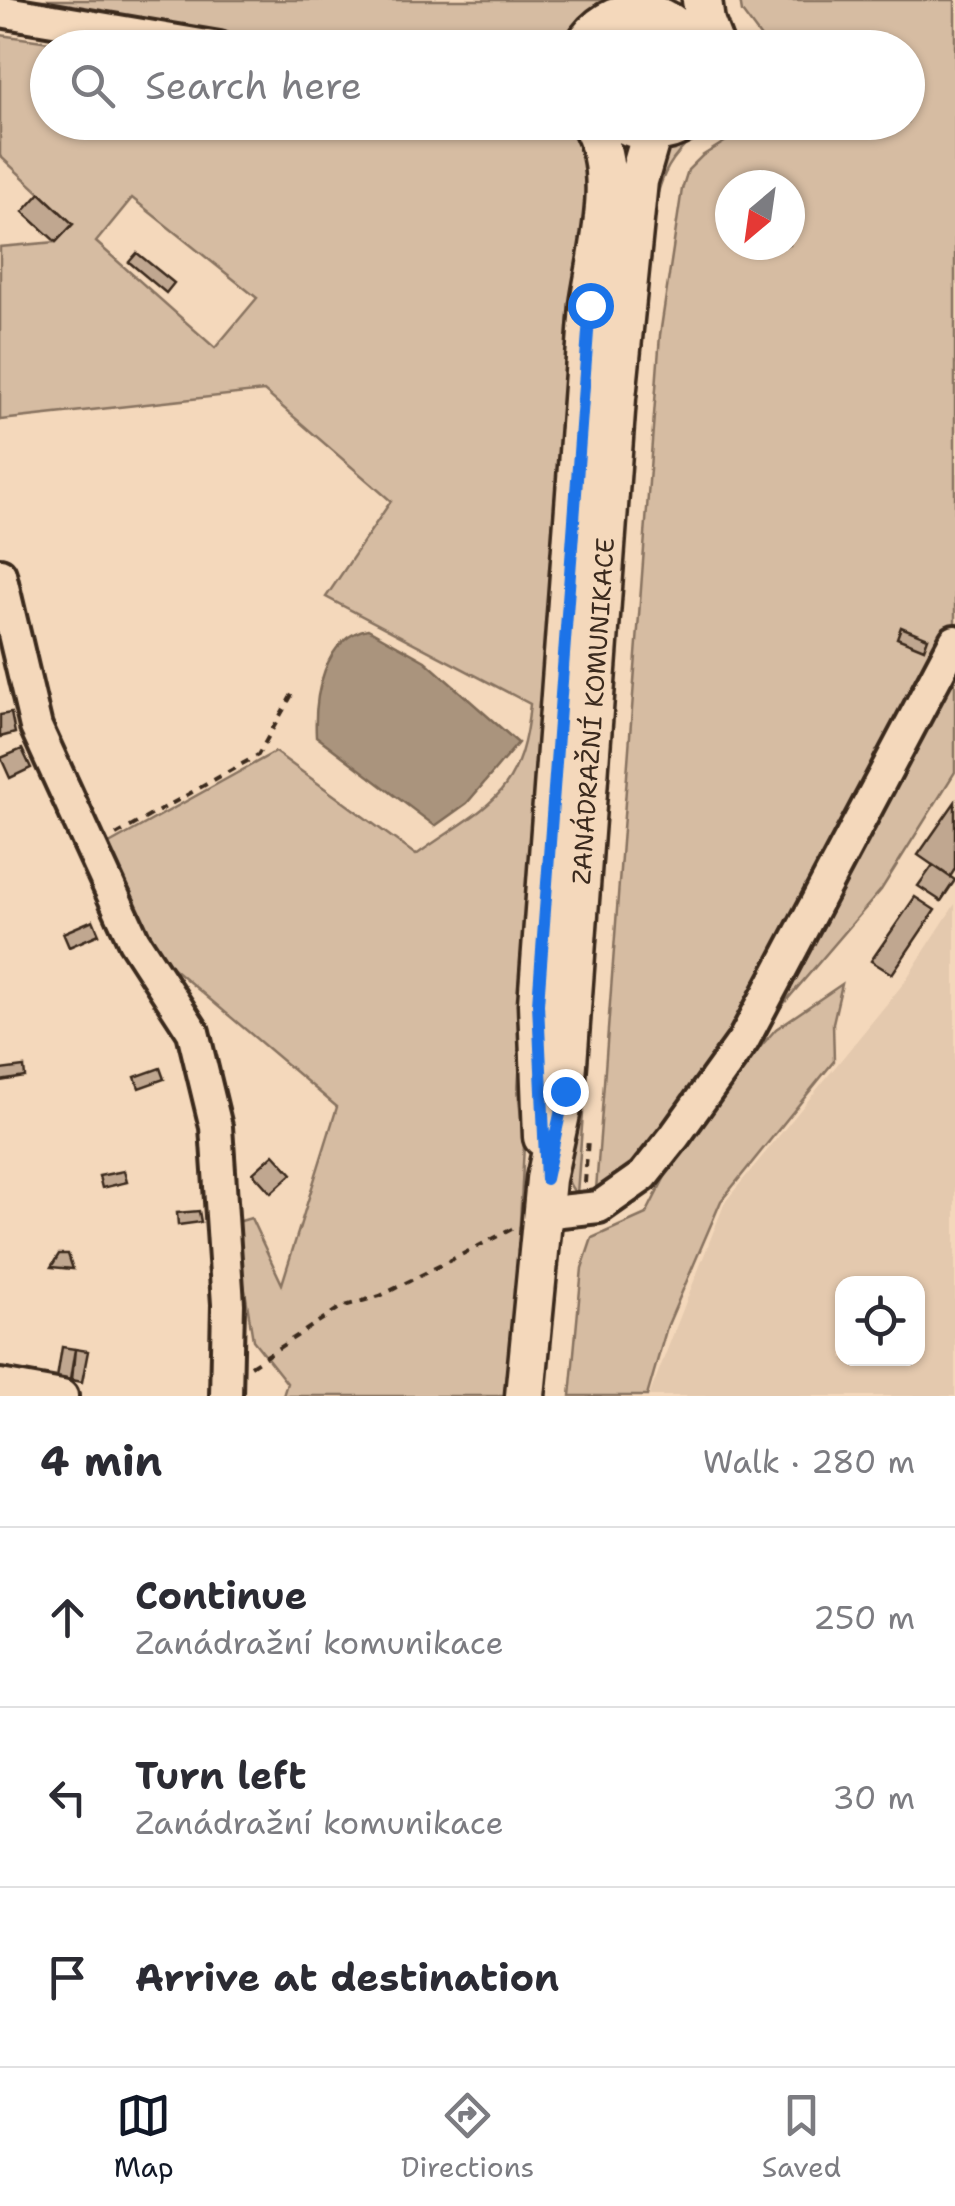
<!DOCTYPE html>
<meta charset="utf-8">
<style>
body{margin:0;font-family:"Shantell Sans",sans-serif;background:#f2f2f3;color:#2b2b33}
.controls{position:absolute;right:30px;bottom:30px;display:grid;overflow:hidden;border-radius:20px;box-shadow:0 2px 8px #0004}
.controls button{width:90px;height:90px;display:grid;place-items:center;padding:0;border:0;border-bottom:2px solid #e1e1e2;background:#fff;color:#2b2b33;font:50px sans-serif}
.compass{position:absolute;left:715px;top:170px;width:90px;height:90px;border-radius:50%;background:#fff;box-shadow:0 2px 8px #0004;rotate:209deg}
.stop{position:absolute;width:30px;height:30px;margin:-22px;border:8px solid #1a73e8;border-radius:50%;background:#fff}
.stop.end{background:#1a73e8;border-color:#fff;box-shadow:0 2px 10px #0008}
.list{margin:0;padding:0;list-style:none}
h2{display:flex;justify-content:space-between;align-items:center;height:130px;margin:0;padding:0 40px;font-size:42px}
h2 small{font-size:32px;font-weight:400;color:#7c7c81}
.list li{display:grid;grid-template-columns:65px 1fr auto;gap:30px;align-items:center;box-sizing:border-box;height:180px;padding:0 40px;border-top:2px solid #e1e1e2}
.list b{display:block;font-size:38px;white-space:nowrap}
.list p{margin:0;font-size:32px;white-space:nowrap;color:#7c7c81}
.list em{font-size:32px;font-style:normal;color:#7c7c81}
.icon{flex:none;width:55px;height:55px;fill:none;stroke:currentColor;stroke-width:2;stroke-linecap:round;stroke-linejoin:round}
.map{position:relative;flex:none;width:955px;height:1396px;overflow:hidden}
.search{position:absolute;background:#fff;box-shadow:0 2px 8px #0004;left:30px;right:30px;top:30px;height:110px;display:flex;align-items:center;gap:25px;box-sizing:border-box;padding:0 35px;border-radius:55px;color:#7c7c81;font-size:38px}
.sheet{height:670px;background:#fff}
nav{display:flex;justify-content:space-around;align-items:center;box-sizing:border-box;height:140px;border-top:2px solid #e1e1e2;background:#fff;font-size:28px;color:#7c7c81}
nav a{display:grid;justify-items:center;gap:5px}
nav .on{color:#111827}
.map>svg:first-child{display:block}
</style>
<div class="map">
<svg width="955" height="1396" viewBox="0 0 955 1396">
<rect width="100%" height="100%" fill="#f4d8bb"/>
<filter id="ink" filterUnits="userSpaceOnUse"><feTurbulence type="fractalNoise" baseFrequency=".01" numOctaves="2"/><feDisplacementMap in="SourceGraphic" scale="20" xChannelSelector="R" yChannelSelector="G"/><feConvolveMatrix kernelMatrix="1 2 1 2 8 2 1 2 1" color-interpolation-filters="sRGB"/></filter>
<g filter="url(#ink)">
<path fill="#e4c9ae" fill-rule="evenodd" d="M 955,904 L 955,1396 L 649,1396 L 725,1202 L 903,984 ZM 842,1284 L 918,1284 L 918,1358 L 842,1358 Z"/>
<path fill="#d6bca2" stroke="#887360" stroke-width="2.5" fill-rule="evenodd" d="M 0,0 L 625,0 L 565,48 L 295,47 Z
M 740,0 L 955,0 L 955,628 L 722,1053 L 639,1169 L 596,1190 L 660,335 L 682,189 L 688,170 L 702,156 L 755,123 L 908,122 L 908,48 L 768,47 L 742,12 ZM 730,185 L 790,185 L 790,245 L 730,245 Z
M 0,35 L 85,47 L 48,48 L 48,122 L 581,122 L 594,182 L 523,1015 L 518,1090 L 524,1145 L 511,1396 L 283,1396 L 287,1383 L 253,1340 L 234,1223 L 251,1218 L 282,1284 L 337,1107 L 141,941 L 102,848 L 275,752 L 416,855 C 487,804 521,800 530,704 L 326,597 L 391,501 L 264,391 L 0,420 L 0,247 L 56,242 L 73,224 L 0,156 ZM 132,198 L 257,298 L 215,348 L 96,242 Z
M 700,123 L 717,123 C 654,157 656,198 646,263 L 577,1194 C 551,1170 575,1117 581,1086 L 640,280 L 661,161 L 675,141 Z
M 955,666 L 955,772 L 881,890 L 745,1049 Z
M 842,984 L 833,1023 L 834,1061 L 721,1201 L 667,1327 L 647,1396 L 570,1396 L 582,1268 L 592,1238 L 646,1214 L 674,1159 L 721,1092 L 776,1029 Z"/>
<path fill="#aa947d" stroke="#7e6a57" stroke-width="2.5" d="M 368,629 L 425,661 L 518,743 L 467,803 L 435,826 L 316,736 C 314,696 324,637 368,629 Z"/>
<path fill="#c0a790" stroke="#3b2a1e" stroke-width="2.5" d="M 40,193 L 73,224 L 56,242 L 23,212 Z
M 137,253 L 174,283 L 166,293 L 129,262 Z
M 901,627 L 928,638 L 924,649 L 897,638 Z
M 11,713 L 15,733 L 0,737 L 0,715 Z
M 22,749 L 31,768 L 10,778 L 1,758 Z
M 955,802 L 955,869 L 950,877 L 918,855 Z
M 933,865 L 955,880 L 941,901 L 918,886 Z
M 915,897 L 935,910 L 892,974 L 871,961 Z
M 93,920 L 99,934 L 69,947 L 63,933 Z
M 24,1067 L 25,1077 L 0,1081 L 0,1070 Z
M 160,1068 L 164,1079 L 139,1088 L 135,1077 Z
M 274,1154 L 292,1174 L 271,1193 L 253,1173 Z
M 124,1171 L 127,1182 L 102,1188 L 99,1176 Z
M 199,1211 L 201,1222 L 178,1225 L 177,1213 Z
M 59,1254 L 68,1254 L 73,1269 L 51,1267 Z
M 62,1347 L 75,1349 L 70,1380 L 57,1378 Z
M 75,1349 L 88,1351 L 82,1382 L 72,1380 Z"/>
<g fill="none" stroke-linecap="round" stroke-linejoin="round">
<defs>
<path id="minor" d="M 0,11 L 219,48
M 0,574 L 36,727 L 134,941 L 193,1032 L 216,1127 L 228,1304 L 226,1396
M 542,1213 L 599,1207 L 643,1176 L 674,1137 L 743,1041 L 955,641
M 0,1385 L 62,1396"/>
<path id="major" d="M 702,0 L 705,22 L 715,48
M 583,48 C 609,2 668,2 693,48
M 621,122 C 643,134 665,135 685,122
M 543,1137 L 538,1004 L 590,305 C 598,250 621,173 590,122
M 525,1396 L 546,1179 L 565,1091 L 616,398 L 638,181 L 655,122"/>
</defs>
<use href="#minor" stroke="#3b2a1e" stroke-width="38"/>
<use href="#major" stroke="#3b2a1e" stroke-width="45"/>
<path stroke="#3b2a1e" stroke-width="4" stroke-dasharray="8 8" stroke-linecap="butt" d="M 712,132 L 730,122
M 116,835 L 258,755 L 294,691
M 585,1183 L 588,1138
M 251,1366 L 341,1307 L 380,1296 L 512,1229"/>
<use href="#minor" stroke="#f4d8bb" stroke-width="30"/>
<use href="#major" stroke="#f4d8bb" stroke-width="38"/>
</g>
</g>
<g fill="none" stroke-linecap="round" stroke-linejoin="round" filter="url(#ink)">
<path stroke="#1a73e8" stroke-width="12" d="M 565,1091 L 546,1179 L 538,1004 L 590,305"/>
</g>
<g text-anchor="middle" stroke-width="9" stroke-linejoin="round" paint-order="stroke">
<g font-size="25" fill="#3b2a1e" stroke="#f4d8bb">
<text transform="translate(593 711) rotate(-86)" y="9">ZANÁDRAŽNÍ KOMUNIKACE</text>
</g>
</g>
</svg>
<div class="controls">
<button><svg class="icon" aria-label="locate" viewBox="0 0 24 24"><circle cx="12" cy="12" r="6"/><path d="M12 2v4M12 18v4M2 12h4M18 12h4"/></svg></button>
</div>
<svg class="compass" viewBox="-18 -18 36 36"><path d="M0-13l5 13h-10z" fill="#e53935"/><path d="M0 13l5-13h-10z" fill="#7c7c81"/></svg>
<div class="stop" style="left:590px;top:305px"></div>
<div class="stop end" style="left:565px;top:1091px"></div>
<div class="search"><svg class="icon" aria-label="search" viewBox="0 0 24 24"><circle cx="10" cy="10" r="6"/><path d="M15 15l6 6"/></svg>Search here</div>
</div>
<section class="sheet">
<h2>4 min<small>Walk · 280 m</small></h2>
<ul class="list">
<li><svg class="icon" aria-label="ahead" viewBox="0 0 24 24"><path d="M12 20V5M6 11l6-6 6 6"/></svg><div><b>Continue</b><p>Zanádražní komunikace</p></div><em>250 m</em></li>
<li><svg class="icon" aria-label="left" viewBox="0 0 24 24"><path d="M17 20v-9H6M10 6l-5 5 5 5"/></svg><div><b>Turn left</b><p>Zanádražní komunikace</p></div><em>30 m</em></li>
<li><svg class="icon" aria-label="arrive" viewBox="0 0 24 24"><path d="M6 21V4h12l-3 4 3 4H6"/></svg><div><b>Arrive at destination</b></div></li>
</ul>
</section>
<nav>
<a class="on"><svg class="icon" aria-label="map" viewBox="0 0 24 24"><path d="M3 6l6-2 6 2 6-2v14l-6 2-6-2-6 2zM9 4v14M15 6v14"/></svg>Map</a>
<a><svg class="icon" aria-label="directions" viewBox="0 0 24 24"><path d="M12 3l9 9-9 9-9-9zM9 14v-3h6M13 9l2 2-2 2"/></svg>Directions</a>
<a><svg class="icon" aria-label="saved" viewBox="0 0 24 24"><path d="M7 4h10v16l-5-4-5 4z"/></svg>Saved</a>
</nav>
